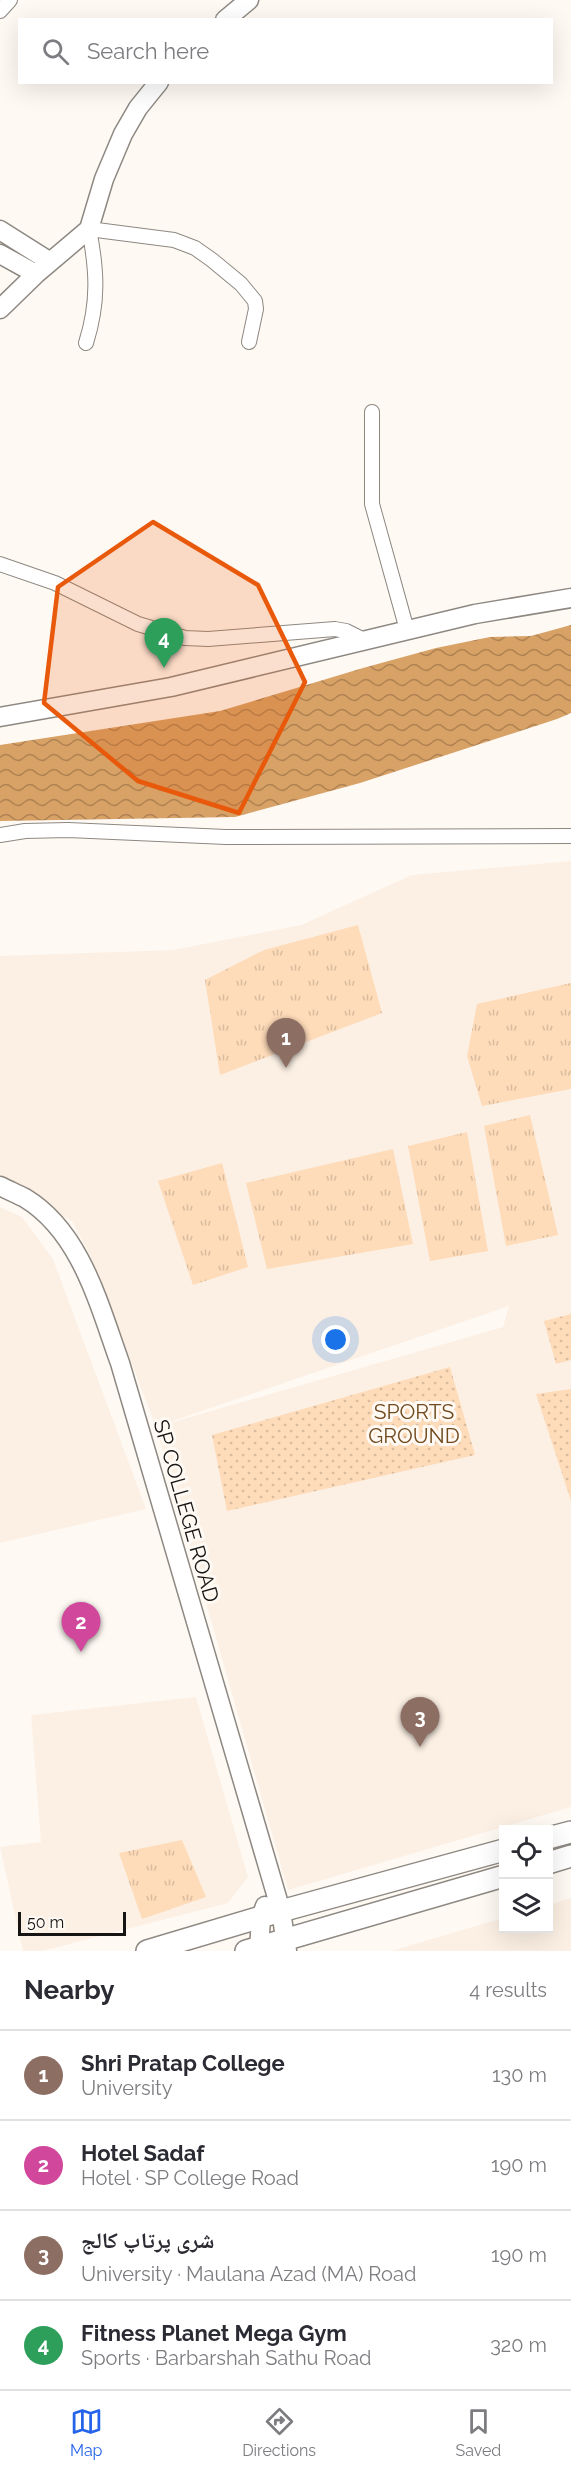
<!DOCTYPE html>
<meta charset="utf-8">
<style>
body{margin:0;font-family:Raleway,"Noto Naskh Arabic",sans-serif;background:#f7f7f7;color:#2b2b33}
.controls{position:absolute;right:18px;bottom:18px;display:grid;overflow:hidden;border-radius:0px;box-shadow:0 6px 24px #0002}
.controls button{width:54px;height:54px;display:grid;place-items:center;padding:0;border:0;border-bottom:2px solid #e1e1e2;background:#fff;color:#2b2b33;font:30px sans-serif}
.scale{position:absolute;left:18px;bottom:15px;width:108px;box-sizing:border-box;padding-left:6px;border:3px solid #171513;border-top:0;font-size:16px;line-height:21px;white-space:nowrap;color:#171513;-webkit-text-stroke:4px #fff9f4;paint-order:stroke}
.you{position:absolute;left:336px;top:1340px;width:21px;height:21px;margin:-15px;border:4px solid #fff;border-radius:50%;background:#1a73e8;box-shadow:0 0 0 9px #1a73e833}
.badge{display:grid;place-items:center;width:39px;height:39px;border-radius:50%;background:#2563eb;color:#fff;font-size:20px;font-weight:700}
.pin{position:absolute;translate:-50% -50px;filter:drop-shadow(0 2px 3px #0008)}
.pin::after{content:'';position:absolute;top:32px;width:21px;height:18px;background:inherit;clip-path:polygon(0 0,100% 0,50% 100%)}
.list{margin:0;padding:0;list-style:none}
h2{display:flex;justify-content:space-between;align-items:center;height:78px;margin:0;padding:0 24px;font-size:26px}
h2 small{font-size:20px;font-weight:400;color:#7c7c81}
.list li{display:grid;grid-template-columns:39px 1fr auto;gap:18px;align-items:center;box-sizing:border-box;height:90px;padding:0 24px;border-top:2px solid #e1e1e2}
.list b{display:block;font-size:22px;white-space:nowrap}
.list p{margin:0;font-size:20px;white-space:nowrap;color:#7c7c81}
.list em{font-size:20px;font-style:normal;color:#7c7c81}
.icon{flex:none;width:33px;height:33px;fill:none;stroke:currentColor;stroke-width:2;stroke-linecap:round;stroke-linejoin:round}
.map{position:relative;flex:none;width:571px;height:1951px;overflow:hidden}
.search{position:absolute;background:#fff;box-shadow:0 6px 24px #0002;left:18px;right:18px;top:18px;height:66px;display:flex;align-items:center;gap:15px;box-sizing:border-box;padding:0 21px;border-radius:0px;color:#7c7c81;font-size:22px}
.sheet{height:438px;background:#fff}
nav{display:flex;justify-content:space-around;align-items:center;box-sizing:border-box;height:84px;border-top:2px solid #e1e1e2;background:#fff;font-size:16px;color:#7c7c81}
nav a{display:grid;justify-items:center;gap:3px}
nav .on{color:#2563eb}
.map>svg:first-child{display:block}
</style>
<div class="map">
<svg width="571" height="1951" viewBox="0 0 571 1951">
<defs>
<pattern id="grass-tufts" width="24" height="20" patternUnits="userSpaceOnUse" patternTransform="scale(1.5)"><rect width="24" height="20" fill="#fedbb9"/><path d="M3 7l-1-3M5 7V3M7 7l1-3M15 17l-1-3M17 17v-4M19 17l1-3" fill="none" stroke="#d9bb9e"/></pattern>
<pattern id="park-dots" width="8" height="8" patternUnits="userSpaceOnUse" patternTransform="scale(1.5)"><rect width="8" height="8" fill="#fedbb9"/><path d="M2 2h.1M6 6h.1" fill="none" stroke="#d9bb9e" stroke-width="1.8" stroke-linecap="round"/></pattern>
<pattern id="water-waves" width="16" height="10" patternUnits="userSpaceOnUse" patternTransform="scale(1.5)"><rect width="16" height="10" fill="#d8a165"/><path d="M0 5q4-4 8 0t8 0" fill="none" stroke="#ae8252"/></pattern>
</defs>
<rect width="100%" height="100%" fill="#fff9f4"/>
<path fill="#fcf0e4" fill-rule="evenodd" d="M 571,861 L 571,1807 L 288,1890 L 156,1427 L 90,1255 L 72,1221 L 0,1180 L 0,956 L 173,950 L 301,925 L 412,875 ZM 509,1306 L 503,1327 L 173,1422 L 173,1421 Z
M 0,1207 L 22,1217 L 53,1259 L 146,1509 L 0,1543 Z
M 196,1697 L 248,1877 L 228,1903 L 42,1951 L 23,1951 L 0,1847 L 41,1842 L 31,1715 Z
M 571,1898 L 571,1951 L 391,1951 L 503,1918 L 504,1928 L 548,1928 L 549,1905 Z"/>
<path fill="url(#grass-tufts)" d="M 358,925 L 382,1013 L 220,1075 L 205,980 L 264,950 Z
M 571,983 L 571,1089 L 482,1106 L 467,1056 L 477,1004 Z
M 530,1115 L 558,1235 L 506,1246 L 484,1126 Z
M 467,1132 L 488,1251 L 430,1261 L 408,1146 Z
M 393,1149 L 413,1244 L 267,1269 L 246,1183 Z
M 222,1163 L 248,1267 L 193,1285 L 158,1181 Z
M 182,1840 L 206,1897 L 142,1919 L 119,1853 Z"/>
<path fill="url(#park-dots)" d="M 571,1314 L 571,1360 L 556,1364 L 544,1321 Z
M 450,1367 L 475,1455 L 227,1511 L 212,1435 Z
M 571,1389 L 571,1501 L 536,1394 Z"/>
<path fill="url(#water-waves)" d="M 571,625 L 571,713 L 557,719 L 360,783 L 235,817 L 0,821 L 0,745 L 220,711 L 363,668 L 436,648 L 490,637 L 531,636 Z"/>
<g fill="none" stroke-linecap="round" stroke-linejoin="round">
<defs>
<path id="street" d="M 0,11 L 10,0
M 86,343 C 99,302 97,270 89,229 L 174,240 L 195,248 L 212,260 L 241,284 L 255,301 L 256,309 L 249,342
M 372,412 L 372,504 L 407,630
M 0,564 L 55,583 L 138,624 L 185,638 L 208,639 L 335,629 L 346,631 L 366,641
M 0,835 L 25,831 L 68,830 L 226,837 L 571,836"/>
<path id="secondary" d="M 225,20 L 249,0
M 0,230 L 49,261
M 0,254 L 36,274 L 89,229 L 104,179 L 123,134 L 138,108 L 159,82
M 0,309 L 36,274
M 0,717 L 171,687 L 475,614 L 571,598
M 0,1186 C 8,1190 17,1194 25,1198 C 81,1232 99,1305 120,1363 L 281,1911 L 287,1951
M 259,1951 L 261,1917 L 265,1906"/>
<path id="primary" d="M 548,1838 L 571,1832
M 548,1863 L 571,1856
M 147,1951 L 281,1911 L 504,1850
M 246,1951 L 504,1876"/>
</defs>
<use href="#street" stroke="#8e8882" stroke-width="16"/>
<use href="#secondary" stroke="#8e8882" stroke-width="21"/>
<use href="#primary" stroke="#8e8882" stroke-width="24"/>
<use href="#street" stroke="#fff" stroke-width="14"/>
<use href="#secondary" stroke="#fff" stroke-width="18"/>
<use href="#primary" stroke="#fff" stroke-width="21"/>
</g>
<path fill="#e8590c" fill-opacity="0.2" stroke="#e8590c" stroke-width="4.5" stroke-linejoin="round" d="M 153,522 L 258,585 L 305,682 L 239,813 L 138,781 L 44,703 L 58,587 Z"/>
<g text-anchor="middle" stroke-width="6" stroke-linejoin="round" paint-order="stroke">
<g font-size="21" fill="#704a1d" stroke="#fff9f4">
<text x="414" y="1419">SPORTS<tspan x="414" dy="24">GROUND</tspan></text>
</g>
<g font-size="21" fill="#171513" stroke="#fff9f4">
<text transform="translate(186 1511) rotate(74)" y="7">SP COLLEGE ROAD</text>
</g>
</g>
</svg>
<div class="controls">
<button><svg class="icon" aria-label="locate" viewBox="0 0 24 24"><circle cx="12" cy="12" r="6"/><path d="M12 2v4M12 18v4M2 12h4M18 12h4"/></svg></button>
<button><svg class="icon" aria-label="layers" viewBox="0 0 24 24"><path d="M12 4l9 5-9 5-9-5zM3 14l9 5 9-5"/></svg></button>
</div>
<div class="scale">50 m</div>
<div class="you"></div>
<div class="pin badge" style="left:286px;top:1068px;background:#8d6e63">1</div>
<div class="pin badge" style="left:81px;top:1652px;background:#d1479c">2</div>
<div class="pin badge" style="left:420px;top:1747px;background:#8d6e63">3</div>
<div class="pin badge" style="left:164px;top:668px;background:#2e9e5b">4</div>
<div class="search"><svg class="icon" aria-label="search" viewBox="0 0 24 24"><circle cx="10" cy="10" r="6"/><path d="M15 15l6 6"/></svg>Search here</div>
</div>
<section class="sheet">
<h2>Nearby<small>4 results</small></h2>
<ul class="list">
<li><span class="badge" style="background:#8d6e63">1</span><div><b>Shri Pratap College</b><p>University</p></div><em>130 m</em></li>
<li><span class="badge" style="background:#d1479c">2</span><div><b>Hotel Sadaf</b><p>Hotel · SP College Road</p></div><em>190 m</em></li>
<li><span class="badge" style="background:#8d6e63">3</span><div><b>شری پرتاپ کالج</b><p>University · Maulana Azad (MA) Road</p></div><em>190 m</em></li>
<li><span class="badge" style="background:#2e9e5b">4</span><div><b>Fitness Planet Mega Gym</b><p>Sports · Barbarshah Sathu Road</p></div><em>320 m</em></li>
</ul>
</section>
<nav>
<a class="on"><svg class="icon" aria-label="map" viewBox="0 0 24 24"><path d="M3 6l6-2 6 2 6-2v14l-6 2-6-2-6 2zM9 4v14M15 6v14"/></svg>Map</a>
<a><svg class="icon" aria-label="directions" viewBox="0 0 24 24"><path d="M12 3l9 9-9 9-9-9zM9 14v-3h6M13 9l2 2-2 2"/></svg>Directions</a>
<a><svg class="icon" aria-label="saved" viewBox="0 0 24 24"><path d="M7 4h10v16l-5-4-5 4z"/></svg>Saved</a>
</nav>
